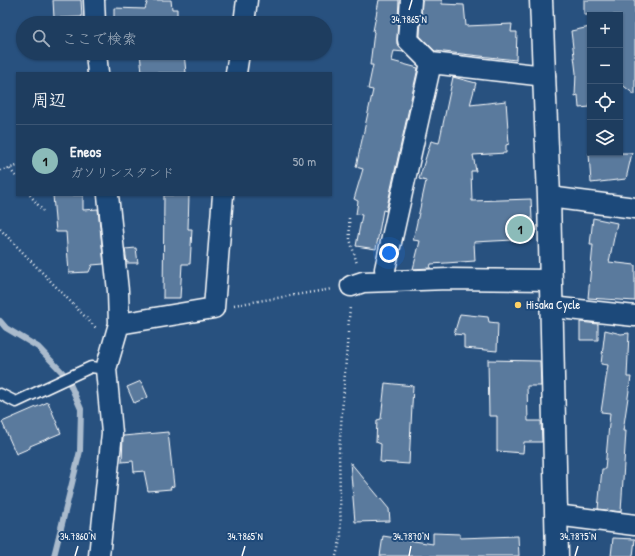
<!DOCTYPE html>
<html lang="ja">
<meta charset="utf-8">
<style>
body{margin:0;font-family:"Patrick Hand","Klee One",sans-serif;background:#264465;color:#f1f3f6}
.controls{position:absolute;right:12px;top:12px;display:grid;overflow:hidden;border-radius:0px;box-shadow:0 1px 3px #0004}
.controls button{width:36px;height:36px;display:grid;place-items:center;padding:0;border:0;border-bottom:1px solid #3c5674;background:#1e3d5f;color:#f1f3f6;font:20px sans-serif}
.you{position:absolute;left:389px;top:253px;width:14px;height:14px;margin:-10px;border:3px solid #fff;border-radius:50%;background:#1a73e8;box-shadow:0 0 0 6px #1a73e833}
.badge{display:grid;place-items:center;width:26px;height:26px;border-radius:50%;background:#8bbbb9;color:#111;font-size:13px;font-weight:700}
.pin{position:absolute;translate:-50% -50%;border:2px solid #fff;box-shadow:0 1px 4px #0006}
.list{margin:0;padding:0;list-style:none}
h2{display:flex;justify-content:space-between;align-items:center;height:52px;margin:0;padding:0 16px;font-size:17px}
h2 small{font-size:13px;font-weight:400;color:#a1aebd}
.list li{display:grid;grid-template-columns:26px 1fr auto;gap:12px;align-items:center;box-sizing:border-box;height:72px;padding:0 16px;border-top:1px solid #3c5674}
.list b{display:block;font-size:15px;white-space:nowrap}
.list p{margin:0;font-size:13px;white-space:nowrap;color:#a1aebd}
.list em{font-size:13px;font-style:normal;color:#a1aebd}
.icon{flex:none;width:22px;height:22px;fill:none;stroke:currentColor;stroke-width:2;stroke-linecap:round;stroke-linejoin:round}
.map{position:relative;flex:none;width:635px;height:556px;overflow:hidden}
.search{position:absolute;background:#1e3d5f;box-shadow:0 1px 3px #0004;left:16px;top:16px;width:316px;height:44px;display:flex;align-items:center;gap:10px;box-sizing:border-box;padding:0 14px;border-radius:22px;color:#a1aebd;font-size:15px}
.panel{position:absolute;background:#1e3d5f;box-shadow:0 1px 3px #0004;left:16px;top:72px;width:316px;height:124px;border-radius:0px}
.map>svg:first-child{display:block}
</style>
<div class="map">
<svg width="635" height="556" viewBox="0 0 635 556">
<rect width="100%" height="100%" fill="#28517f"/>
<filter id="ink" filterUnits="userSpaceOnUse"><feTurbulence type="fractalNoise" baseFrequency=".025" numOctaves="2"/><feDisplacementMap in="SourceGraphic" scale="8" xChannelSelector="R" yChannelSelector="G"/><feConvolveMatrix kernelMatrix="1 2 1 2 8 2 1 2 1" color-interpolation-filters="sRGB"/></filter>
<g filter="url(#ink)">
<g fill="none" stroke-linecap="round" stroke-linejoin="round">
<path stroke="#aabbcd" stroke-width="6" d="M 0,321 L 6,328 L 38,347 L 62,372 L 70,384 L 81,409 L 80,451 L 54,556"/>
</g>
<path fill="#5a7a9d" stroke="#fff" d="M 53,0 L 81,0 L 82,17 L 54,18 Z
M 148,0 L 171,0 L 172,9 L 177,9 L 177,23 L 114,23 L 114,8 L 145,9 Z
M 379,0 L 399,0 L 397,39 L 397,44 L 404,52 L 394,51 L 392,61 L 418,68 L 386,211 L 383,210 L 376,249 L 356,246 L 362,215 L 356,214 L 358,201 L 354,199 L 363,169 L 356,167 L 373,90 L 368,89 L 373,65 L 370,65 L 374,32 L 373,31 Z
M 422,0 L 442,0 L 442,4 L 464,5 L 466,26 L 512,24 L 511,32 L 517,32 L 516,60 L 435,51 L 420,36 Z
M 584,0 L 635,0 L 635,95 L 620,83 L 620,15 L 584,15 Z
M 590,27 L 590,107 L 579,108 L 578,95 L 575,96 L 576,73 L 571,31 Z
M 140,53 L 184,53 L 186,73 L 142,73 Z
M 453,77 L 476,83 L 470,105 L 506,101 L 509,144 L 506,145 L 506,153 L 473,155 L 476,171 L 471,171 L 472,201 L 531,199 L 533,239 L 474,242 L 475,261 L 431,264 L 430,268 L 413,269 L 420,241 L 413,240 L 426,181 L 419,179 L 431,141 L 439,143 Z
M 589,153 L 632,153 L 626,179 L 591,183 Z
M 53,195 L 83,195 L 83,210 L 98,209 L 104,264 L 92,265 L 89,272 L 69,273 L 66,232 L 56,232 Z
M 164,195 L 189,195 L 188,229 L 192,229 L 190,264 L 182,264 L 180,298 L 163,298 Z
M 593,218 L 617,223 L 609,262 L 635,265 L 635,301 L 588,298 L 593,245 L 590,245 Z
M 136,248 L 138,263 L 127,263 L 125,249 Z
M 460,314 L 488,317 L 489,322 L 498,323 L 497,351 L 464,348 L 464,335 L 454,334 Z
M 580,322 L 598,324 L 598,340 L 580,340 Z
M 605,330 L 621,334 L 629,333 L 627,377 L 631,377 L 623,431 L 626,431 L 621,512 L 598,509 L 602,469 L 605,469 L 610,413 L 601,412 L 608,365 L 601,364 Z
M 488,360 L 540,361 L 541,386 L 527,386 L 528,421 L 541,421 L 542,442 L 524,442 L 523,453 L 497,451 L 497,416 L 489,416 Z
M 141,381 L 148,397 L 134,403 L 127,387 Z
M 385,383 L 413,386 L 409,464 L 380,462 L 381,444 L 376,442 L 377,420 L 381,419 Z
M 48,402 L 61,433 L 30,446 L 30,448 L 16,454 L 2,422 Z
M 168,432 L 174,486 L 170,487 L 171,489 L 148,491 L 144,471 L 134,472 L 133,461 L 122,462 L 123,436 Z
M 350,462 L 389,509 L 390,521 L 355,522 Z
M 433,533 L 460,534 L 460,538 L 518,536 L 519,556 L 380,556 L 383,536 L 433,544 Z
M 613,538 L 635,539 L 633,556 L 611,556 Z"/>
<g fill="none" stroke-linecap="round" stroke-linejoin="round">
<defs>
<path id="service" d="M 0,394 L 16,402 L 91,367 L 106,369"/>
<path id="minor" d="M 94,0 L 95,23
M 411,0 L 408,40 L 431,63
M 244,23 L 247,0
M 96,53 L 98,73
M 236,73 L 239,53
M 549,197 L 635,208
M 385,269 L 431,63 L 545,76
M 351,286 L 363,282 L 448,279 L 551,280
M 551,307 L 635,316
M 119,324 L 214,308 L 223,195
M 556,515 L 635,525
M 99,556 L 112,433 L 106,369 L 119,324 L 118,291 L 108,195"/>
<path id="tertiary" d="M 541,0 L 549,197 L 557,556"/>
</defs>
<use href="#service" stroke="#fff" stroke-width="13"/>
<use href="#minor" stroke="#fff" stroke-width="23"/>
<use href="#tertiary" stroke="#fff" stroke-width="25"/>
<path stroke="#fff" stroke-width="2.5" stroke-dasharray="1 3" stroke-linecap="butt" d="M 10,169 L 17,178
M 0,171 L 17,166
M 30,195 L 43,211
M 349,218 L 350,239 L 357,264
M 0,229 L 97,329
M 234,305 L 332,289
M 336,556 L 341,537 L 339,452 L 350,306"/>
<use href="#service" stroke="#1f4a7a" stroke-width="10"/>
<use href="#minor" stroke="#1f4a7a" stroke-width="20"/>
<use href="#tertiary" stroke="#1f4a7a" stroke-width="22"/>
</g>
</g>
<path fill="none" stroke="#fff" stroke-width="1.5" d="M 409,10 L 412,0M 75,556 L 78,546M 242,556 L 245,546M 409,556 L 411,546M 575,556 L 578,546"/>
<circle fill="#ffd166" stroke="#1f4a7a" stroke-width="1.5" cx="518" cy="305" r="4"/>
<g text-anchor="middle" stroke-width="4" stroke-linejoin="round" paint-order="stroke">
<g font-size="12" fill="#fff" stroke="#1f4a7a" text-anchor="start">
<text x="526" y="309">Hisaka Cycle</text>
</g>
</g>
<g font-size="10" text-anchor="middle" fill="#fff" stroke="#1f4a7a" stroke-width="4" stroke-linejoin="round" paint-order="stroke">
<text x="409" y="23">34.7865°N</text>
<text x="78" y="540">34.7860°N</text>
<text x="245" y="540">34.7865°N</text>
<text x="411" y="540">34.7870°N</text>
<text x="578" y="540">34.7875°N</text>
</g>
</svg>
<div class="controls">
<button>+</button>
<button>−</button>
<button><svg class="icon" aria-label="locate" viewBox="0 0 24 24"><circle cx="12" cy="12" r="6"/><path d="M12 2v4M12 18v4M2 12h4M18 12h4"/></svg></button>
<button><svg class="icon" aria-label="layers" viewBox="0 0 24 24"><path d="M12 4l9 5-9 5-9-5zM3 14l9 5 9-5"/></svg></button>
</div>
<div class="you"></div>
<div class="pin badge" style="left:520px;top:229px">1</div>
<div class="search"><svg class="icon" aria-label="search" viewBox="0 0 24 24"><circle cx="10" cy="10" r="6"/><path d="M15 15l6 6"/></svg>ここで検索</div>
<section class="panel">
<h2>周辺<small></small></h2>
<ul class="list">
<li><span class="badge">1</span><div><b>Eneos</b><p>ガソリンスタンド</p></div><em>50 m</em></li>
</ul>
</section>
</div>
